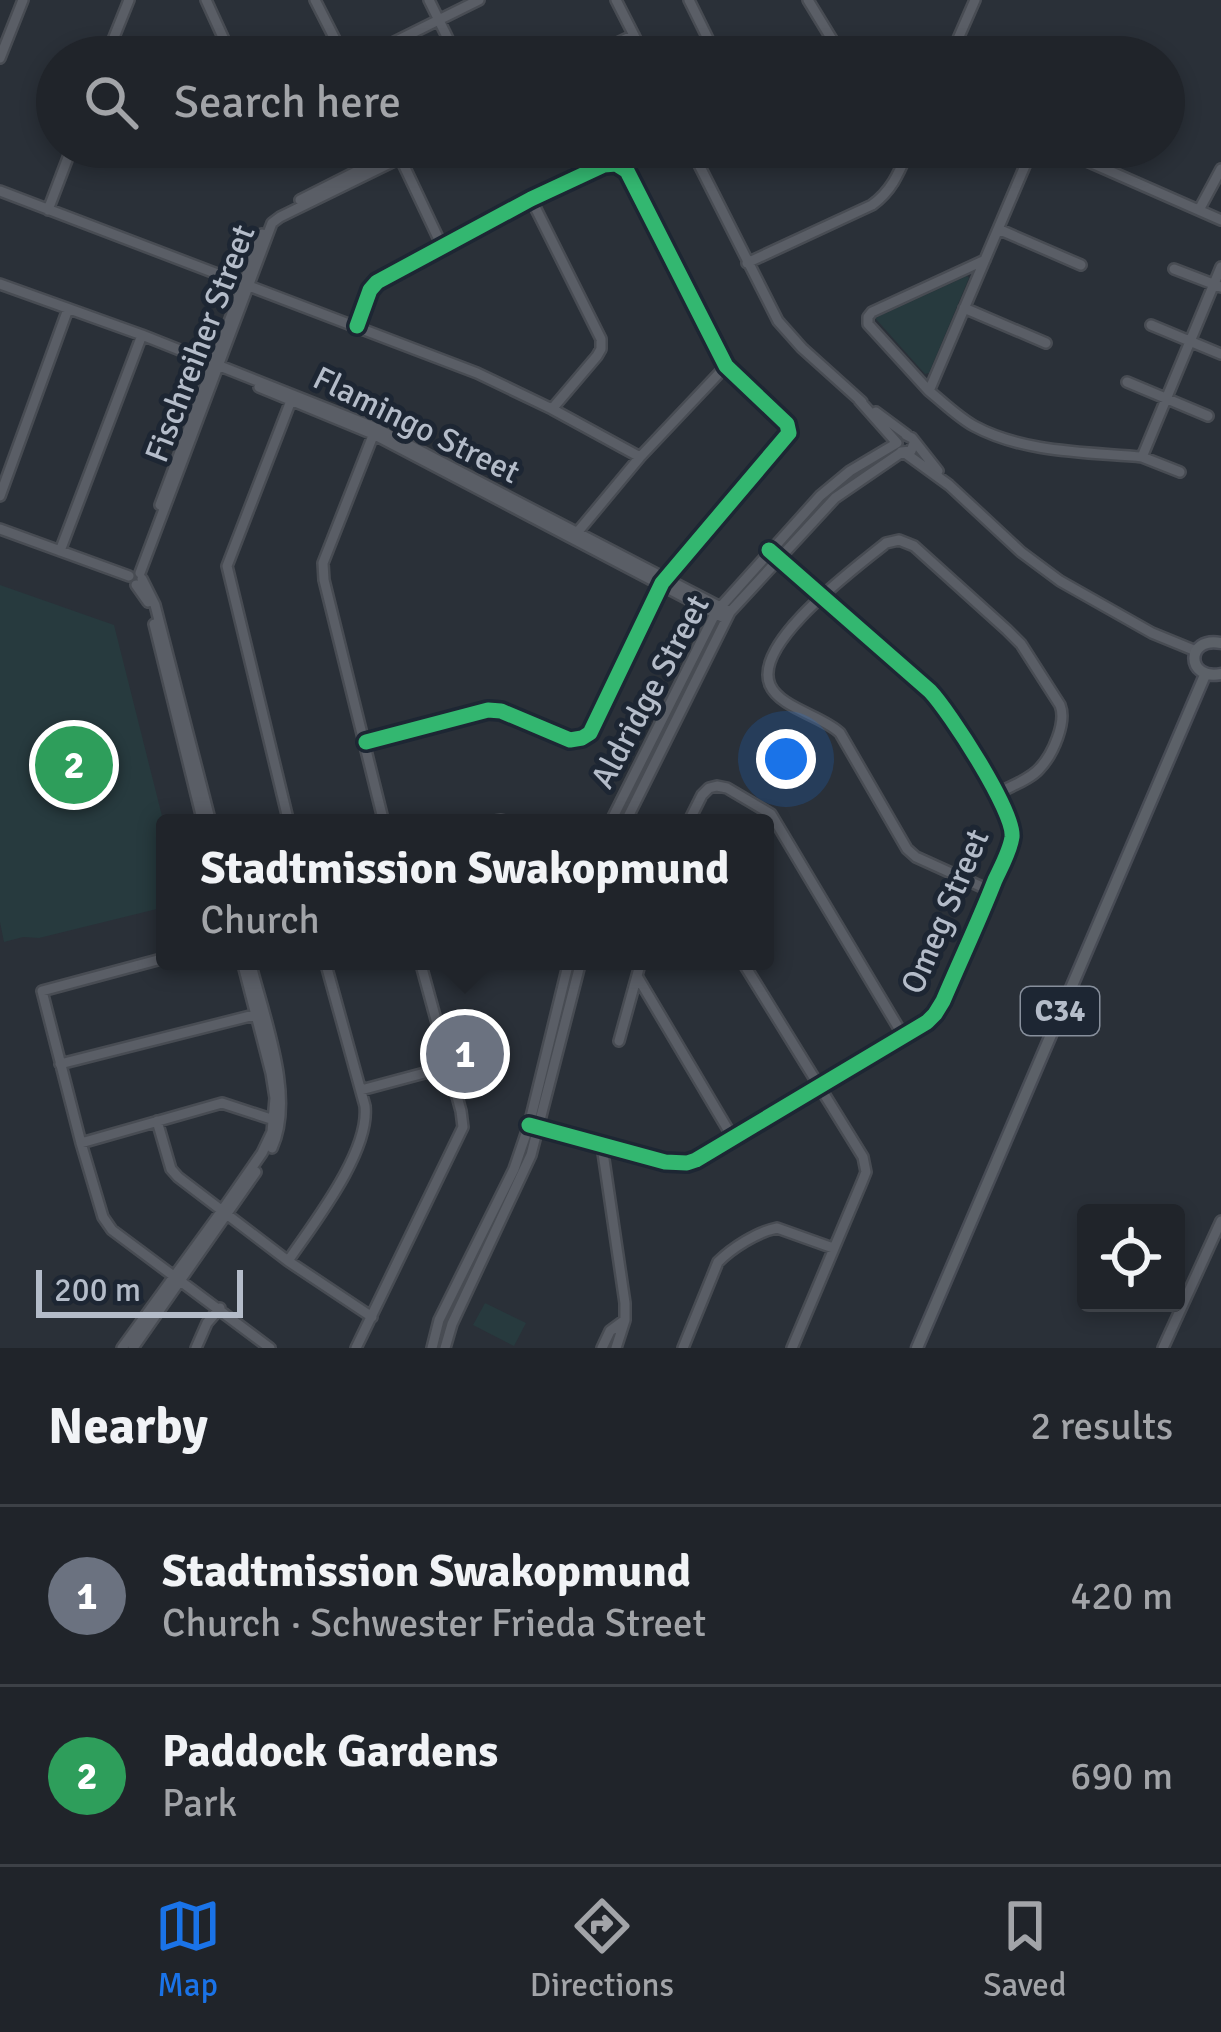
<!DOCTYPE html>
<meta charset="utf-8">
<style>
body{margin:0;font-family:Signika,sans-serif;background:#282c32;color:#f1f3f6}
.controls{position:absolute;right:36px;bottom:36px;display:grid;overflow:hidden;border-radius:12px;box-shadow:0 6px 18px #0003}
.controls button{width:108px;height:108px;display:grid;place-items:center;padding:0;border:0;border-bottom:3px solid #3d4147;background:#20242a;color:#f1f3f6;font:60px sans-serif}
.scale{position:absolute;left:36px;bottom:30px;width:207px;box-sizing:border-box;padding-left:12px;border:6px solid #b4bcc9;border-top:0;font-size:33px;line-height:42px;white-space:nowrap;color:#b4bcc9;-webkit-text-stroke:9px #1d2633;paint-order:stroke}
.you{position:absolute;left:786px;top:759px;width:42px;height:42px;margin:-30px;border:9px solid #fff;border-radius:50%;background:#1a73e8;box-shadow:0 0 0 18px #1a73e833}
.badge{display:grid;place-items:center;width:78px;height:78px;border-radius:50%;background:#1a73e8;color:#fff;font-size:39px;font-weight:700}
.pin{position:absolute;translate:-50% -50%;border:6px solid #fff;box-shadow:0 3px 12px #0006}
.popup{position:absolute;left:156px;top:814px;width:618px;height:156px;box-sizing:border-box;display:grid;place-content:center;border-radius:12px;background:#20242a;filter:drop-shadow(0 3px 9px #0005);font-size:39px;white-space:nowrap;color:#a2a4a8}
.popup b{font-size:45px;color:#f1f3f6}
.popup::after{content:'';position:absolute;left:50%;top:100%;margin-left:-24px;border:24px solid transparent;border-top-color:#20242a}
.list{margin:0;padding:0;list-style:none}
h2{display:flex;justify-content:space-between;align-items:center;height:156px;margin:0;padding:0 48px;font-size:51px}
h2 small{font-size:39px;font-weight:400;color:#a2a4a8}
.list li{display:grid;grid-template-columns:78px 1fr auto;gap:36px;align-items:center;box-sizing:border-box;height:180px;padding:0 48px;border-top:3px solid #3d4147}
.list b{display:block;font-size:45px;white-space:nowrap}
.list p{margin:0;font-size:39px;white-space:nowrap;color:#a2a4a8}
.list em{font-size:39px;font-style:normal;color:#a2a4a8}
.icon{flex:none;width:66px;height:66px;fill:none;stroke:currentColor;stroke-width:2;stroke-linecap:round;stroke-linejoin:round}
.map{position:relative;flex:none;width:1221px;height:1348px;overflow:hidden}
.search{position:absolute;background:#20242a;box-shadow:0 6px 18px #0003;left:36px;right:36px;top:36px;height:132px;display:flex;align-items:center;gap:30px;box-sizing:border-box;padding:0 42px;border-radius:66px;color:#a2a4a8;font-size:45px}
.sheet{height:516px;background:#20242a}
nav{display:flex;justify-content:space-around;align-items:center;box-sizing:border-box;height:168px;border-top:3px solid #3d4147;background:#20242a;font-size:33px;color:#a2a4a8}
nav a{display:grid;justify-items:center;gap:6px}
nav .on{color:#1a73e8}
.map>svg:first-child{display:block}
</style>
<div class="map">
<svg width="1221" height="1348" viewBox="0 0 1221 1348">
<rect width="100%" height="100%" fill="#2a3038"/>
<path fill="#273a3e" d="M 967,276 L 969,278 L 929,373 L 925,374 L 875,318 Z
M 0,585 L 114,625 L 165,828 L 165,907 L 39,938 L 23,937 L 4,942 L 0,922 Z
M 485,1303 L 526,1323 L 514,1346 L 473,1325 Z"/>
<g fill="none" stroke-linecap="round" stroke-linejoin="round">
<defs>
<path id="minor" d="M 206,0 L 232,57
M 315,0 L 344,57
M 429,0 L 457,57
M 616,0 L 645,57
M 689,0 L 717,57
M 808,0 L 836,46 L 860,57
M 106,57 L 129,0
M 364,57 L 479,0
M 587,57 L 634,35
M 604,57 L 637,41
M 950,57 L 975,0
M 0,58 L 23,0
M 162,147 L 177,150 L 188,147
M 690,147 L 778,321 L 802,348 L 862,402
M 1033,147 L 929,391 C 944,403 958,417 974,426 C 1024,453 1087,452 1142,457 L 1221,267
M 1055,147 L 1221,220
M 398,153 L 442,246
M 0,191 L 477,373 L 552,409 L 640,457
M 531,199 L 601,339 L 601,349 L 597,356 L 552,409
M 300,200 L 405,147
M 48,210 L 72,147
M 1199,210 L 1221,169
M 998,229 L 1081,265
M 747,263 L 872,205 C 893,190 900,170 910,147
M 1174,269 L 1221,287
M 0,284 L 142,335 L 376,428 L 730,612
M 964,308 L 1046,343
M 1151,325 L 1221,354
M 357,326 L 370,290 L 377,282 L 531,199 L 604,165 L 616,164 L 627,171 L 726,366 L 787,424 L 789,433 L 662,583 L 590,733 L 582,738 L 570,740 L 501,711 L 488,710 L 366,742
M 1127,382 L 1208,416
M 259,387 L 373,434 L 726,619
M 929,391 L 868,324 L 868,317 L 872,312 L 985,260
M 876,412 L 907,435
M 374,433 L 323,563 L 324,580 L 384,823
M 906,435 L 912,438 L 938,471
M 901,452 L 911,451 L 914,443
M 905,453 L 949,485 L 1021,552 L 1060,581 L 1152,633 L 1196,651
M 1142,457 L 1180,472
M 0,496 L 68,309
M 160,505 L 262,234
M 0,529 L 129,576
M 576,534 L 640,457 L 726,366
M 60,551 L 142,335
M 140,573 L 272,223 L 280,217 L 423,147
M 142,579 L 155,605 L 211,823
M 136,585 L 148,602
M 154,624 L 203,823
M 289,823 L 227,566 L 292,398
M 484,823 L 501,820 L 513,823
M 610,823 L 716,612 L 820,496 L 850,471 L 897,443 L 859,400
M 625,823 L 730,612 L 835,498 L 902,452
M 688,823 L 702,795 L 709,788 L 717,786 L 727,788 L 771,814 L 904,1037
M 991,891 L 916,857 L 907,849 L 840,733 C 823,716 780,708 770,685 C 752,643 857,567 886,543 L 899,540 L 914,546 L 1007,630 L 1021,644 L 1060,705 C 1067,722 1053,754 1040,768 C 1030,780 1010,786 997,794
M 165,958 L 42,991 L 81,1143 L 103,1217 L 112,1230 L 270,1348
M 250,961 C 263,1015 296,1096 272,1148
M 742,961 L 863,1157 L 866,1172 L 862,1182 L 792,1348
M 637,976 L 733,1138
M 619,1041 L 641,961
M 60,1064 L 258,1014
M 361,1090 L 447,1067
M 157,1121 L 171,1169 L 178,1177 L 288,1261 L 372,1317
M 529,1125 L 665,1162 L 687,1163 L 696,1160 L 927,1022 L 935,1014 L 943,1001 C 960,961 979,921 995,880 C 1001,867 1010,851 1012,837 C 1015,812 949,711 930,691 L 769,550
M 81,1143 L 222,1103 L 277,1121
M 602,1146 L 625,1303 L 625,1320 L 616,1348
M 288,1261 C 313,1224 370,1152 365,1106 L 325,961
M 122,1348 L 221,1212 L 262,1153 L 272,1132 L 275,1098 L 271,1073 L 242,961
M 133,1348 L 256,1172
M 196,1348 L 207,1323 L 220,1308
M 356,1348 L 463,1127 L 461,1111 L 420,961
M 432,1348 L 439,1320 L 514,1169 L 529,1125 L 569,961
M 445,1348 L 452,1324 L 531,1155 L 581,961
M 602,1348 L 610,1331 L 625,1320
M 683,1348 L 718,1262 C 732,1248 757,1232 777,1228 L 833,1248
M 1163,1348 L 1221,1221"/>
<path id="major" d="M 1221,643 C 1185,636 1186,681 1221,674
M 917,1348 L 1205,675"/>
</defs>
<use href="#minor" stroke="#484c53" stroke-width="14"/>
<use href="#major" stroke="#484c55" stroke-width="15"/>
<use href="#minor" stroke="#5a5e66" stroke-width="9"/>
<use href="#major" stroke="#5c6168" stroke-width="10"/>
<defs>
<path id="cycleway" d="M 357,326 L 370,290 L 377,282 L 531,199 L 604,165 L 616,164 L 627,171 L 726,366 L 787,424 L 789,433 L 662,583 L 590,733 L 582,738 L 570,740 L 501,711 L 488,710 L 366,742
M 529,1125 L 665,1162 L 687,1163 L 696,1160 L 927,1022 L 935,1014 L 943,1001 C 960,961 979,921 995,880 C 1001,867 1010,851 1012,837 C 1015,812 949,711 930,691 L 769,550"/>
</defs>
<use href="#cycleway" stroke="#1d2633" stroke-width="22"/>
<use href="#cycleway" stroke="#33b770" stroke-width="15"/>
</g>
<g text-anchor="middle" stroke-width="10" stroke-linejoin="round" paint-order="stroke">
<rect fill="#1d2633" stroke="#878f9c" stroke-width="3" x="1021" y="987" width="78" height="48" rx="9"/>
<g font-size="30" font-weight="bold" fill="#b4bcc9">
<text x="1060" y="1021">C34</text>
</g>
<g font-size="33" fill="#b4bcc9" stroke="#1d2633">
<text transform="translate(199 343) rotate(-69)" y="12">Fischreiher Street</text>
<text transform="translate(417 424) rotate(26)" y="12">Flamingo Street</text>
<text transform="translate(649 691) rotate(-62)" y="12">Aldridge Street</text>
<text transform="translate(944 911) rotate(-67)" y="12">Omeg Street</text>
</g>
</g>
</svg>
<div class="controls">
<button><svg class="icon" aria-label="locate" viewBox="0 0 24 24"><circle cx="12" cy="12" r="6"/><path d="M12 2v4M12 18v4M2 12h4M18 12h4"/></svg></button>
</div>
<div class="scale">200 m</div>
<div class="you"></div>
<div class="pin badge" style="left:465px;top:1054px;background:#6b7280">1</div>
<div class="popup"><b>Stadtmission Swakopmund</b>Church</div>
<div class="pin badge" style="left:74px;top:765px;background:#2e9e5b">2</div>
<div class="search"><svg class="icon" aria-label="search" viewBox="0 0 24 24"><circle cx="10" cy="10" r="6"/><path d="M15 15l6 6"/></svg>Search here</div>
</div>
<section class="sheet">
<h2>Nearby<small>2 results</small></h2>
<ul class="list">
<li><span class="badge" style="background:#6b7280">1</span><div><b>Stadtmission Swakopmund</b><p>Church · Schwester Frieda Street</p></div><em>420 m</em></li>
<li><span class="badge" style="background:#2e9e5b">2</span><div><b>Paddock Gardens</b><p>Park</p></div><em>690 m</em></li>
</ul>
</section>
<nav>
<a class="on"><svg class="icon" aria-label="map" viewBox="0 0 24 24"><path d="M3 6l6-2 6 2 6-2v14l-6 2-6-2-6 2zM9 4v14M15 6v14"/></svg>Map</a>
<a><svg class="icon" aria-label="directions" viewBox="0 0 24 24"><path d="M12 3l9 9-9 9-9-9zM9 14v-3h6M13 9l2 2-2 2"/></svg>Directions</a>
<a><svg class="icon" aria-label="saved" viewBox="0 0 24 24"><path d="M7 4h10v16l-5-4-5 4z"/></svg>Saved</a>
</nav>
